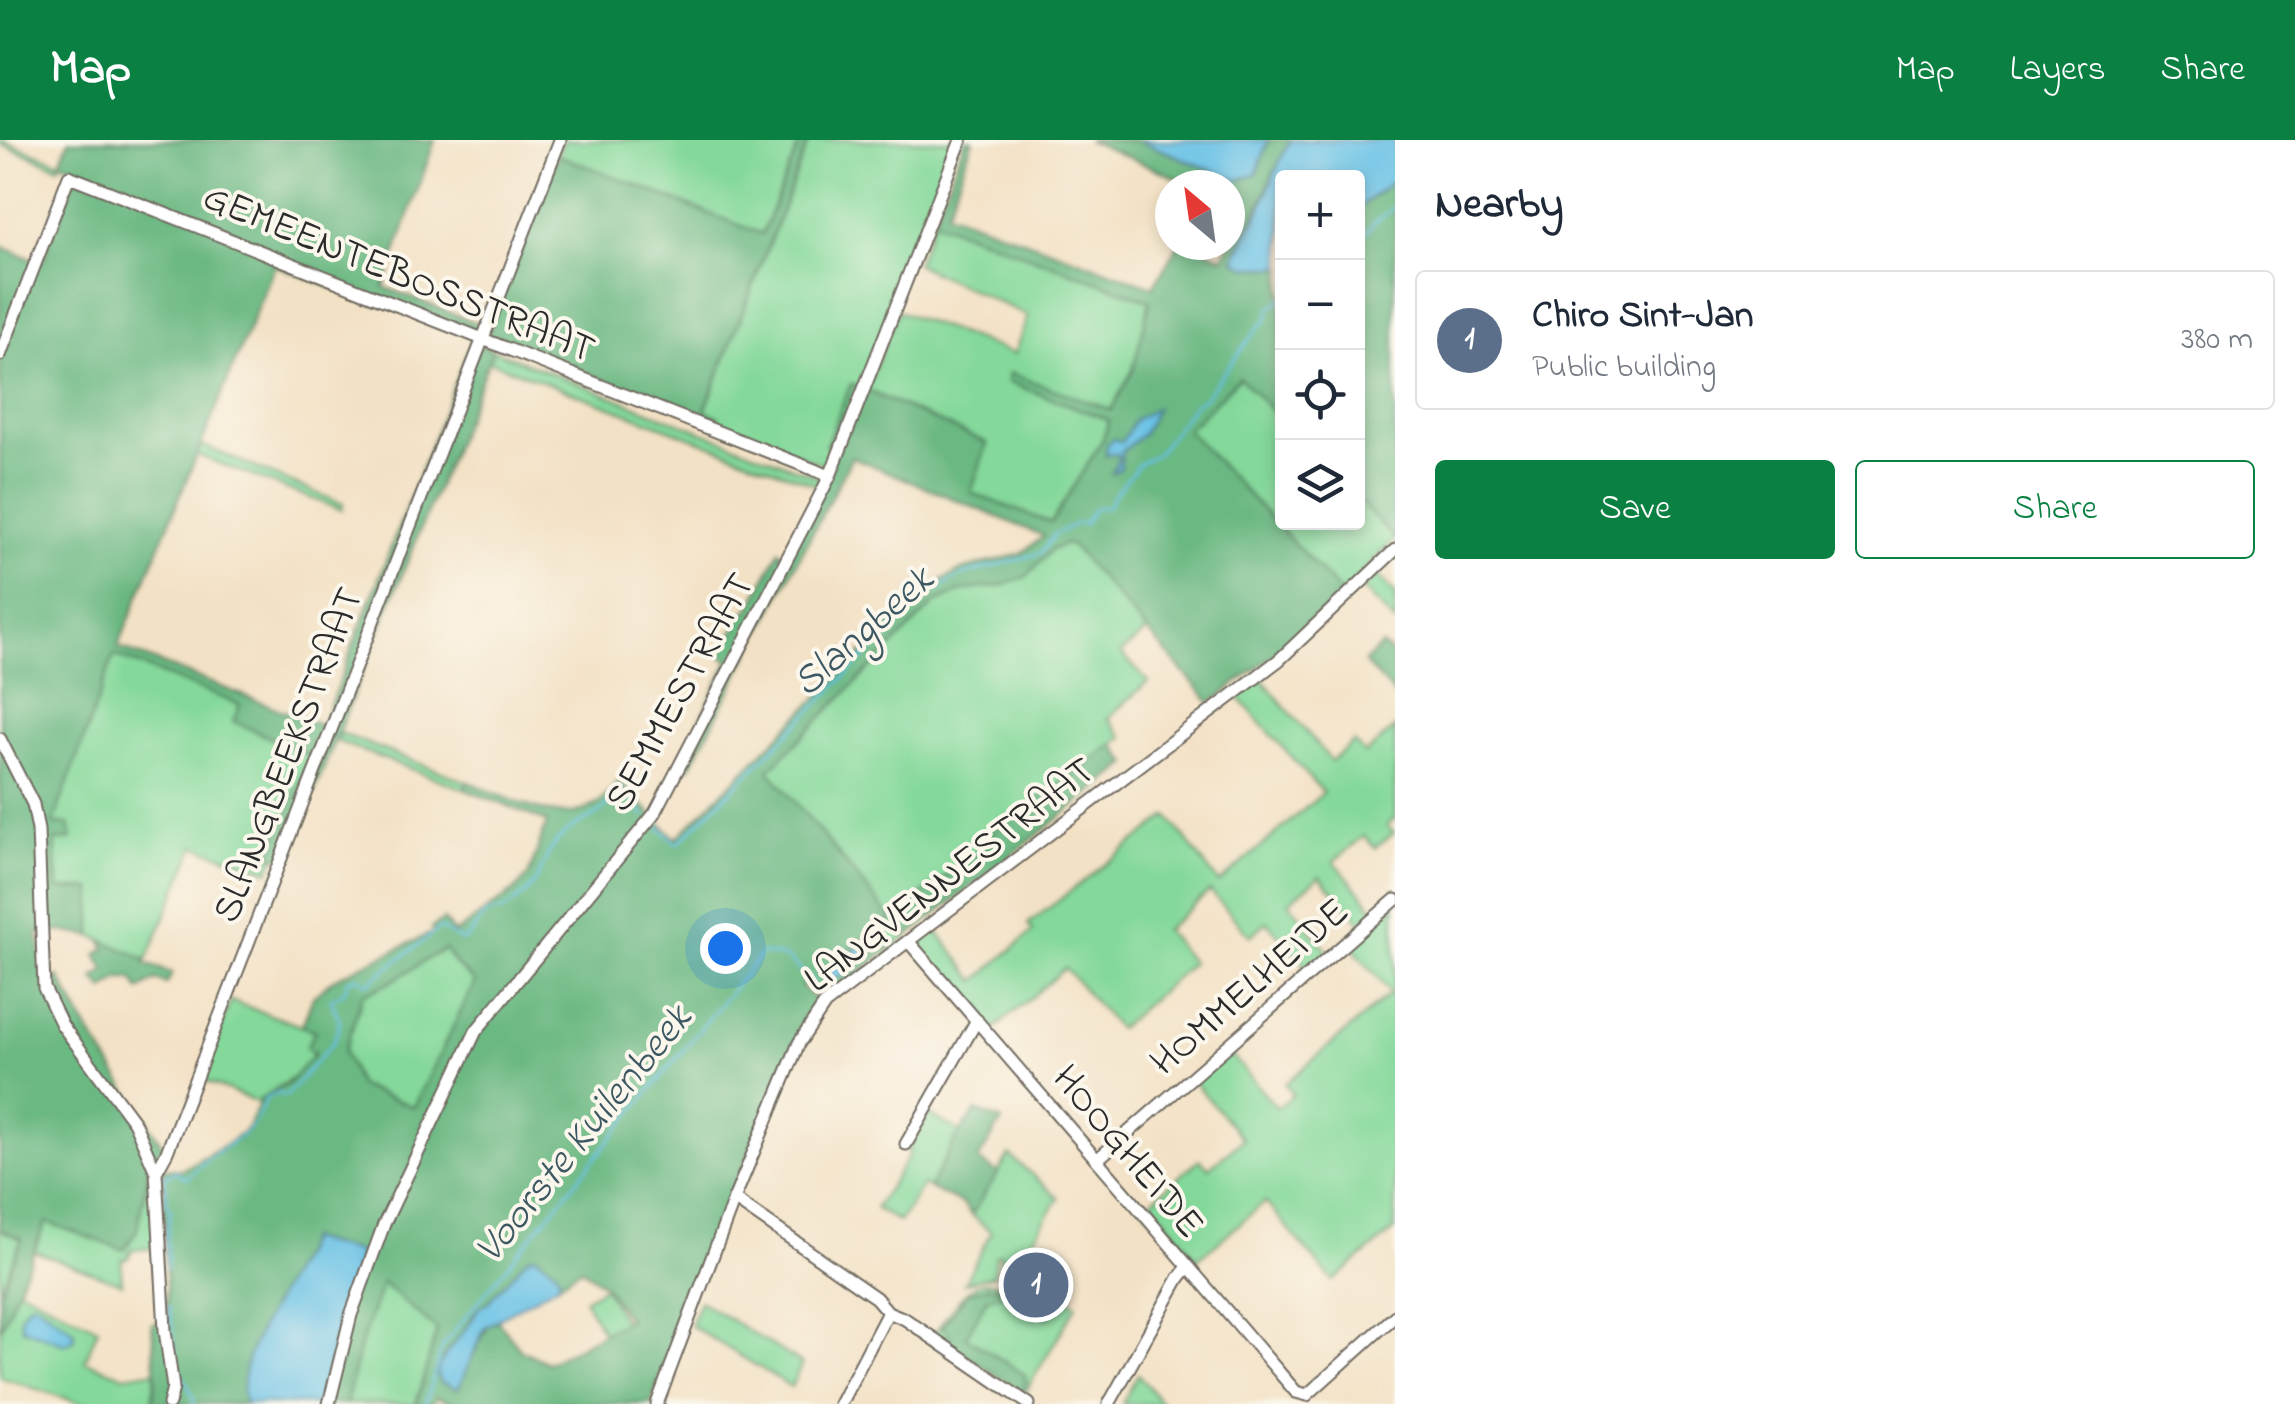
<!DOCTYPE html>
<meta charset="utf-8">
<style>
body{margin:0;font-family:"Indie Flower",sans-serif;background:#f2f2f3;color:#1f2937}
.controls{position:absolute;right:30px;top:30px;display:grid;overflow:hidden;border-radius:10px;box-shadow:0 5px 15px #0003}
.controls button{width:90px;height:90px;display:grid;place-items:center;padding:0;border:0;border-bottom:2px solid #e0e1e3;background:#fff;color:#1f2937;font:50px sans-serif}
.compass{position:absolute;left:1155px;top:30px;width:90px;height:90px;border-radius:50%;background:#fff;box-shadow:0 5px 15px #0003;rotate:331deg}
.you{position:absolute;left:725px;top:808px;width:35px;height:35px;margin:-25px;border:8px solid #fff;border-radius:50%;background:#1a73e8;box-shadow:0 0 0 15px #1a73e833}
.badge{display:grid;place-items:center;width:65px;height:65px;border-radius:50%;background:#0b8043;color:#fff;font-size:32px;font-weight:700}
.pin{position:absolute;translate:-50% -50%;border:5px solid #fff;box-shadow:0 2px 10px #0006}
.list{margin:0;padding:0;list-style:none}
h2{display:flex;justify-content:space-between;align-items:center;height:130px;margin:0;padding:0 40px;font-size:42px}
h2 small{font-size:32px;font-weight:400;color:#747a83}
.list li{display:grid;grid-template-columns:65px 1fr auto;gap:30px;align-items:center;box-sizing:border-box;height:140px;margin:0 20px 20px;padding:0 20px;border:2px solid #e0e1e3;border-radius:10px}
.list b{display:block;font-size:38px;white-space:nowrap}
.list p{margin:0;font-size:32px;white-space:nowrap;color:#747a83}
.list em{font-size:32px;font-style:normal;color:#747a83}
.actions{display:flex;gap:20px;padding:30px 40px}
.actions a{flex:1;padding:22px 0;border:2px solid #0b8043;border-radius:10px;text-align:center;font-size:35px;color:#0b8043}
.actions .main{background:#0b8043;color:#fff}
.icon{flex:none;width:55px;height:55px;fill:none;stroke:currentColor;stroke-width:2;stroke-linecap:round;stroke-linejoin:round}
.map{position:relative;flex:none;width:1395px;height:1264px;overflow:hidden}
header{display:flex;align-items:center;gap:60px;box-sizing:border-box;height:140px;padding:0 50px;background:#0b8043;color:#fff}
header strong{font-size:48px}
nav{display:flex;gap:55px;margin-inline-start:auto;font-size:35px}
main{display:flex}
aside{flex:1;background:#fff}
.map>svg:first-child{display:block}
</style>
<header>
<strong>Map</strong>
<nav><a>Map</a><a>Layers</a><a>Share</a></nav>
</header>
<main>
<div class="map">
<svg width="1395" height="1264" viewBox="0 0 1395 1264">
<rect width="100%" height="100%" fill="#fbf7ec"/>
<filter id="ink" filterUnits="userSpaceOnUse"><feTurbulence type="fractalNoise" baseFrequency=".01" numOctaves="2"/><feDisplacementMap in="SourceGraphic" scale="20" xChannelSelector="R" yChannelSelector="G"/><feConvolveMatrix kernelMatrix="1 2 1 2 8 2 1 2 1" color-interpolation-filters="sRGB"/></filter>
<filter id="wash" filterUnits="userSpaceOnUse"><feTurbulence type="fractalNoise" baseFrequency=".0048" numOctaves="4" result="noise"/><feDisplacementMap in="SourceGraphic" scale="40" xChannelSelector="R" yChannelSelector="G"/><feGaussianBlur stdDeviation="2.25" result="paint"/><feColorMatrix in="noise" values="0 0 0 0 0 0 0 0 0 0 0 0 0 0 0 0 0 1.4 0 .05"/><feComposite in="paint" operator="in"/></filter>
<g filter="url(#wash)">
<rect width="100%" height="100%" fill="#f3e1c5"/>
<path fill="#83d89a" stroke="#578262" stroke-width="2.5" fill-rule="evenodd" d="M 1,0 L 60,22 L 59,27 L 0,4 Z
M 564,0 L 801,0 L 762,94 L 558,15 Z
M 809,0 L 955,0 L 861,248 L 851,244 L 826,305 L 836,310 L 829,327 L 716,283 L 718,277 L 705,271 Z
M 933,81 L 1151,160 L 1133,230 L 1111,270 L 1009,234 L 1009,243 L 1109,280 L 1103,299 L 1052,383 L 970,353 L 987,304 L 866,250 L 898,171 L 1014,214 L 1028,176 L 916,124 Z
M 493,210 L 823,339 L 819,346 L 489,221 Z
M 1240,237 L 1282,281 L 1282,382 L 1358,382 L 1358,360 L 1395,399 L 1342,454 L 1187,290 Z
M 201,305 L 343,364 L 342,370 L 197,315 Z
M 1066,404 L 1072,406 L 1147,491 L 1121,513 L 1148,542 L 1108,578 L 1123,597 L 992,693 L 995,698 L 892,778 L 907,797 L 889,810 L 884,805 L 871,814 L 872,807 L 866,802 L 824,835 L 821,831 L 890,779 L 768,631 L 935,463 L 961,451 L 1004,445 L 1034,429 L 1051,410 Z
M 1376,435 L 1395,453 L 1395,483 L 1362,449 Z
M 114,515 L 241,565 L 234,581 L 310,616 L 270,714 L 275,716 L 269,731 L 195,706 L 147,820 L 92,796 L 92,749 L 58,750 L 55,701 L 71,699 L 52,685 Z
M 1261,538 L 1331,621 L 1354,602 L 1365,614 L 1395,588 L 1395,678 L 1387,685 L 1394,693 L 1375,708 L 1364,696 L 1334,721 L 1376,771 L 1362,784 L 1320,736 L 1289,762 L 1329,813 L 1309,830 L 1267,782 L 1250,796 L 1210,751 L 1165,790 L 1192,823 L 1118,889 L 1065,828 L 991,892 L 916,805 L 917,799 L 934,787 L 976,841 L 1033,791 L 1028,784 L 1168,676 L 1219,743 L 1323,653 L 1237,556 Z
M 339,593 L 468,642 L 464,649 L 336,601 Z
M 1395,764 L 1395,1090 L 1333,1141 L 1265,1062 L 1198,1119 L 1151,1061 L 1200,1019 L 1209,1028 L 1243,999 L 1192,940 L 1227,910 L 1277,968 L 1293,955 L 1285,944 L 1391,853 L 1349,804 Z
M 445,809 L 453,822 L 475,842 L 414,967 L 359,946 L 344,912 L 363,854 C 394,844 416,824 445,809 Z
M 231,861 L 315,891 C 315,942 284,935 259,963 L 200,939 Z
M 929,974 L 960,992 L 929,1048 L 923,1045 L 899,1082 L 875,1068 L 910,1014 L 907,1011 Z
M 1009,1015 L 1059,1058 L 1022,1116 L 1077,1165 L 1024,1254 L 1021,1252 L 1024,1234 L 966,1197 L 987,1158 L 987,1147 L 949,1194 L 949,1204 L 934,1194 C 979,1128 985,1128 1048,1177 L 1054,1167 L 1000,1136 L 1001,1114 L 996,1115 L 994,1135 L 964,1143 L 991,1092 L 971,1075 Z
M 148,1034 L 154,1056 L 158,1108 L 130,1110 L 129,1118 L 122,1119 L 121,1143 L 34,1111 L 46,1082 L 144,1061 Z
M 0,1089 L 22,1099 L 0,1151 Z
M 381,1142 L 437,1189 L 416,1264 L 346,1264 L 359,1209 Z
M 604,1147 L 624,1182 L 603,1193 L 584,1159 Z
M 18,1148 L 98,1188 L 85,1221 L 125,1236 L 156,1231 L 152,1264 L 83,1264 L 0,1237 L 0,1190 ZM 38,1164 L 74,1191 L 62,1203 L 45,1194 Z
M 700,1161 L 802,1224 L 791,1247 L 690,1185 Z
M 1138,1234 L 1162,1264 L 1122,1264 Z"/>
<path fill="#6ab882" stroke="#4a7256" stroke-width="2.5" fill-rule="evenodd" d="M 69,0 L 435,0 L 384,147 L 482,185 L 478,193 L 380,157 L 377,165 L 275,125 L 118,507 L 322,586 L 471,201 L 493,210 L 286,721 L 270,714 L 310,616 L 233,581 L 240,565 L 114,515 L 53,684 L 69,684 L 72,699 L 55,701 L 58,749 L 92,749 L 92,796 L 60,791 L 38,793 L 45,842 L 59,837 L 88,890 L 163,1006 L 148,1034 L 137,1090 L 124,1110 L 46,1082 L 0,1190 L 0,1151 L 22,1099 L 0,1089 L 0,106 L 42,123 L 78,28 L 60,22 Z
M 801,0 L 809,0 L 705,270 L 719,277 L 716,283 L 487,195 L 558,15 L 762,94 Z
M 965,0 L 973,0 L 947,72 L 1153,147 L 1178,105 L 1197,105 L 1223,118 L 1248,62 L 1230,52 L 1230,45 L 1194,45 L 1087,0 L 1137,0 L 1238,41 L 1257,33 L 1268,0 L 1291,0 C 1269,35 1260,74 1237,109 L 1247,127 L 1282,127 L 1282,281 L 1239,237 L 1187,290 L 1342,454 L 1284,507 L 1211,563 L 1072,406 L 1066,404 L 1051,410 L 1026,437 L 1004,445 L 961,451 L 935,463 L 769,630 L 891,778 L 995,698 L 991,693 L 1114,604 L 1128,624 L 907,797 L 891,779 L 822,831 L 826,839 L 842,836 L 884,805 L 889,810 L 827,857 L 816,853 L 806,843 L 801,846 L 820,864 L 799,893 L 695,1143 L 651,1264 L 455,1264 L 436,1257 L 433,1264 L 416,1264 L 437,1190 L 382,1143 L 359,1209 L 346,1264 L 319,1264 L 360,1113 L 309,1099 L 262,1186 L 245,1228 L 248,1264 L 152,1264 L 156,1240 L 152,1184 L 167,1181 L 163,1028 L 181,1030 L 233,1000 L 248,987 L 261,959 L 288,944 L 315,913 L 306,908 L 315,891 L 302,886 L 313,857 L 333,839 L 434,792 L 431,788 L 444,780 L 454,794 L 514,751 L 529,734 L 547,682 L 464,649 L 468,642 C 522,662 579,702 619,641 L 676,699 L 923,452 L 962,430 L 1021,414 L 1044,396 L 852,317 L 690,627 L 680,621 L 729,520 L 720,516 L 742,475 L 751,467 L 779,411 L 785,415 L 836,310 L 826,306 L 851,244 L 987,303 L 971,353 L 1051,383 L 1103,299 L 1109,280 L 1008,242 L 1009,233 L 1111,270 L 1133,230 L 1150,161 L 933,81 ZM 445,809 L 453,822 L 475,842 L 414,967 L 359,946 L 344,912 L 363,854 C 394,844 416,824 445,809 ZM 581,1128 L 604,1145 L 628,1179 L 548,1223 L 521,1210 L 498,1181 L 489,1183 L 457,1249 L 471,1179 L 478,1168 L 560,1138 L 558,1144 Z
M 1395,39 L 1395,399 L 1358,360 L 1358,69 Z
M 1382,505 L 1395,517 L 1395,556 L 1364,522 Z
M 102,800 L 147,820 L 146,824 L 172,833 L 167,844 L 156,840 L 139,850 L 133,839 L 119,839 L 104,850 L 94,838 L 106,830 L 96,815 L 105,809 Z
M 976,971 L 1002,981 L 978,1020 L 998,1033 L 971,1075 L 963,1064 L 929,1048 L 960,992 Z
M 1151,1061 L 1198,1119 L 1191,1124 L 1143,1067 Z
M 987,1147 L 1001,1147 L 1002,1154 L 987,1159 L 966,1197 L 1025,1235 L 1026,1243 L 1021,1252 L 949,1204 L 949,1194 L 942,1187 L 968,1152 Z"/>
<path fill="#68c1e6" stroke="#4a7688" stroke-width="2.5" d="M 1137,0 L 1268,0 L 1257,33 L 1238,41 Z
M 1291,0 L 1395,0 L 1395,39 L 1358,69 L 1358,38 L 1282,38 L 1282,127 L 1247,127 L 1235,120 C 1238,104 1250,91 1257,76 C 1270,49 1274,27 1291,0 Z
M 1230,52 L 1248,61 L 1230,104 Z
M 1156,268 L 1143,294 L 1122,312 L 1120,329 L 1112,333 L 1119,318 L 1116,314 L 1105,315 L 1108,303 L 1115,299 L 1121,302 L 1136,279 Z
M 866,802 L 872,807 L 871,814 L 842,836 L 826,839 L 824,835 Z
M 308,1099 L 360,1113 L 319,1264 L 245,1264 C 229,1220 292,1140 308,1099 Z
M 535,1115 L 555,1129 L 560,1138 L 558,1144 L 485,1187 L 458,1249 L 441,1242 L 436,1234 C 446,1205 470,1190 478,1168 L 487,1163 L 528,1117 Z
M 30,1162 L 37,1164 L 74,1191 L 74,1200 L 65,1204 L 22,1188 L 20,1176 Z"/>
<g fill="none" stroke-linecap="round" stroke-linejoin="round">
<path stroke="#68c1e6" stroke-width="2.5" d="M 1358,104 L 1374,82 L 1395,67
M 654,682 L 677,704 L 927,455 L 963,435 L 1041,413 L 1055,394 L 1077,383 L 1084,384 L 1094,368 L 1108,367 L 1113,356 L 1139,324 L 1158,313 L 1194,264 L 1204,258 L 1261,184 L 1267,181 L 1270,168 L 1282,159
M 167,1129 L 167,1092 L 171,1069 L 167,1064 L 165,1036 L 176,1031 L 186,1038 C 194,1033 197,1028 204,1022 C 232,998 253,998 265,959 L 277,953 L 286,956 L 334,901 L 340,882 L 331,859 L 344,852 L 348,840 L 358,837 L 367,844 L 440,788 L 462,801 C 482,790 473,771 502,771 C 513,764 525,756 533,745 C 545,728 544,714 561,697 C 583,676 597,684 617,652 L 625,652 L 645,676
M 169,1167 L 177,1225 L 194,1258 L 193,1264
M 425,1264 L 443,1205 L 762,813 L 787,818 L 813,842"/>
</g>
</g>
<g filter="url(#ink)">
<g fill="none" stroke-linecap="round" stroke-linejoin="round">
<defs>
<path id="minor" d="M 0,215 L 69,36 L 830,336
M 0,599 L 33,664 L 38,690 L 44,848 L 62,885 L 134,982 L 156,1032
M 908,801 C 1039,952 1167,1101 1296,1252 L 1307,1255
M 906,1004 L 977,880
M 1099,1018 L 1395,760
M 734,1059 L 876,1158 L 888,1172 L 905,1179 L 1029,1264
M 1307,1255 L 1395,1176
M 169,1264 L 173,1248 L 165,1190 L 156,1032 L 167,1012 L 560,0
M 329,1264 L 351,1175 L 384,1084 L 476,891 L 655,673 L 830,336 L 961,0
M 657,1264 L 734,1059 L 799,903 L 825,864 L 1279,520 L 1395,410
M 840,1264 L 888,1172
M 1109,1264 L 1179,1138 L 1187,1128"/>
</defs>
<use href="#minor" stroke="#716b61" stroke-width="15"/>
<use href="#minor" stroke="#fff" stroke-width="11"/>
</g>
</g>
<g text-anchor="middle" stroke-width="8" stroke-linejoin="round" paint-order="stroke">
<g font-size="40" fill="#2b2b2b" stroke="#fbf7ec">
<text transform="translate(400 131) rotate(22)" y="14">GEMEENTEBOSSTRAAT</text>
<text transform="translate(678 551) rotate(-61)" y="14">SEMMESTRAAT</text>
<text transform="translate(286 614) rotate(-69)" y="14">SLANGBEEKSTRAAT</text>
<text transform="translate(948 733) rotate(-38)" y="14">LANGVENNESTRAAT</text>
<text transform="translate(1248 845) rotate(-41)" y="14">HOMMELHEIDE</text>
<text transform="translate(1130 1010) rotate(50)" y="14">HOOGHEIDE</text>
</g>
<g font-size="42" font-style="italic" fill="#3d5863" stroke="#fbf7ec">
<text transform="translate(861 489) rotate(-42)" y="15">Slangbeek</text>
<text transform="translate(581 992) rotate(-51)" y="15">Voorste Kuilenbeek</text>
</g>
</g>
</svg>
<div class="controls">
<button>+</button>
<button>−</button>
<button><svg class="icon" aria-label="locate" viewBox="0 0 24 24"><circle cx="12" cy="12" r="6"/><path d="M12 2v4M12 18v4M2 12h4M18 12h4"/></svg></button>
<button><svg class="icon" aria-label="layers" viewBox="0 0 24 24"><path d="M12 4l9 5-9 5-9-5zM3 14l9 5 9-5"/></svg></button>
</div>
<svg class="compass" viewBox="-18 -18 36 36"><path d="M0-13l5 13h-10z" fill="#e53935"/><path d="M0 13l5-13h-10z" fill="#747a83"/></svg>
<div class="you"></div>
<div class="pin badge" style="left:1036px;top:1145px;background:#5c6f8a">1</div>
</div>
<aside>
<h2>Nearby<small></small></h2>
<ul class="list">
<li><span class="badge" style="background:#5c6f8a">1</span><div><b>Chiro Sint-Jan</b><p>Public building</p></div><em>380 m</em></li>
</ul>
<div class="actions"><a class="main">Save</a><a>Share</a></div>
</aside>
</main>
